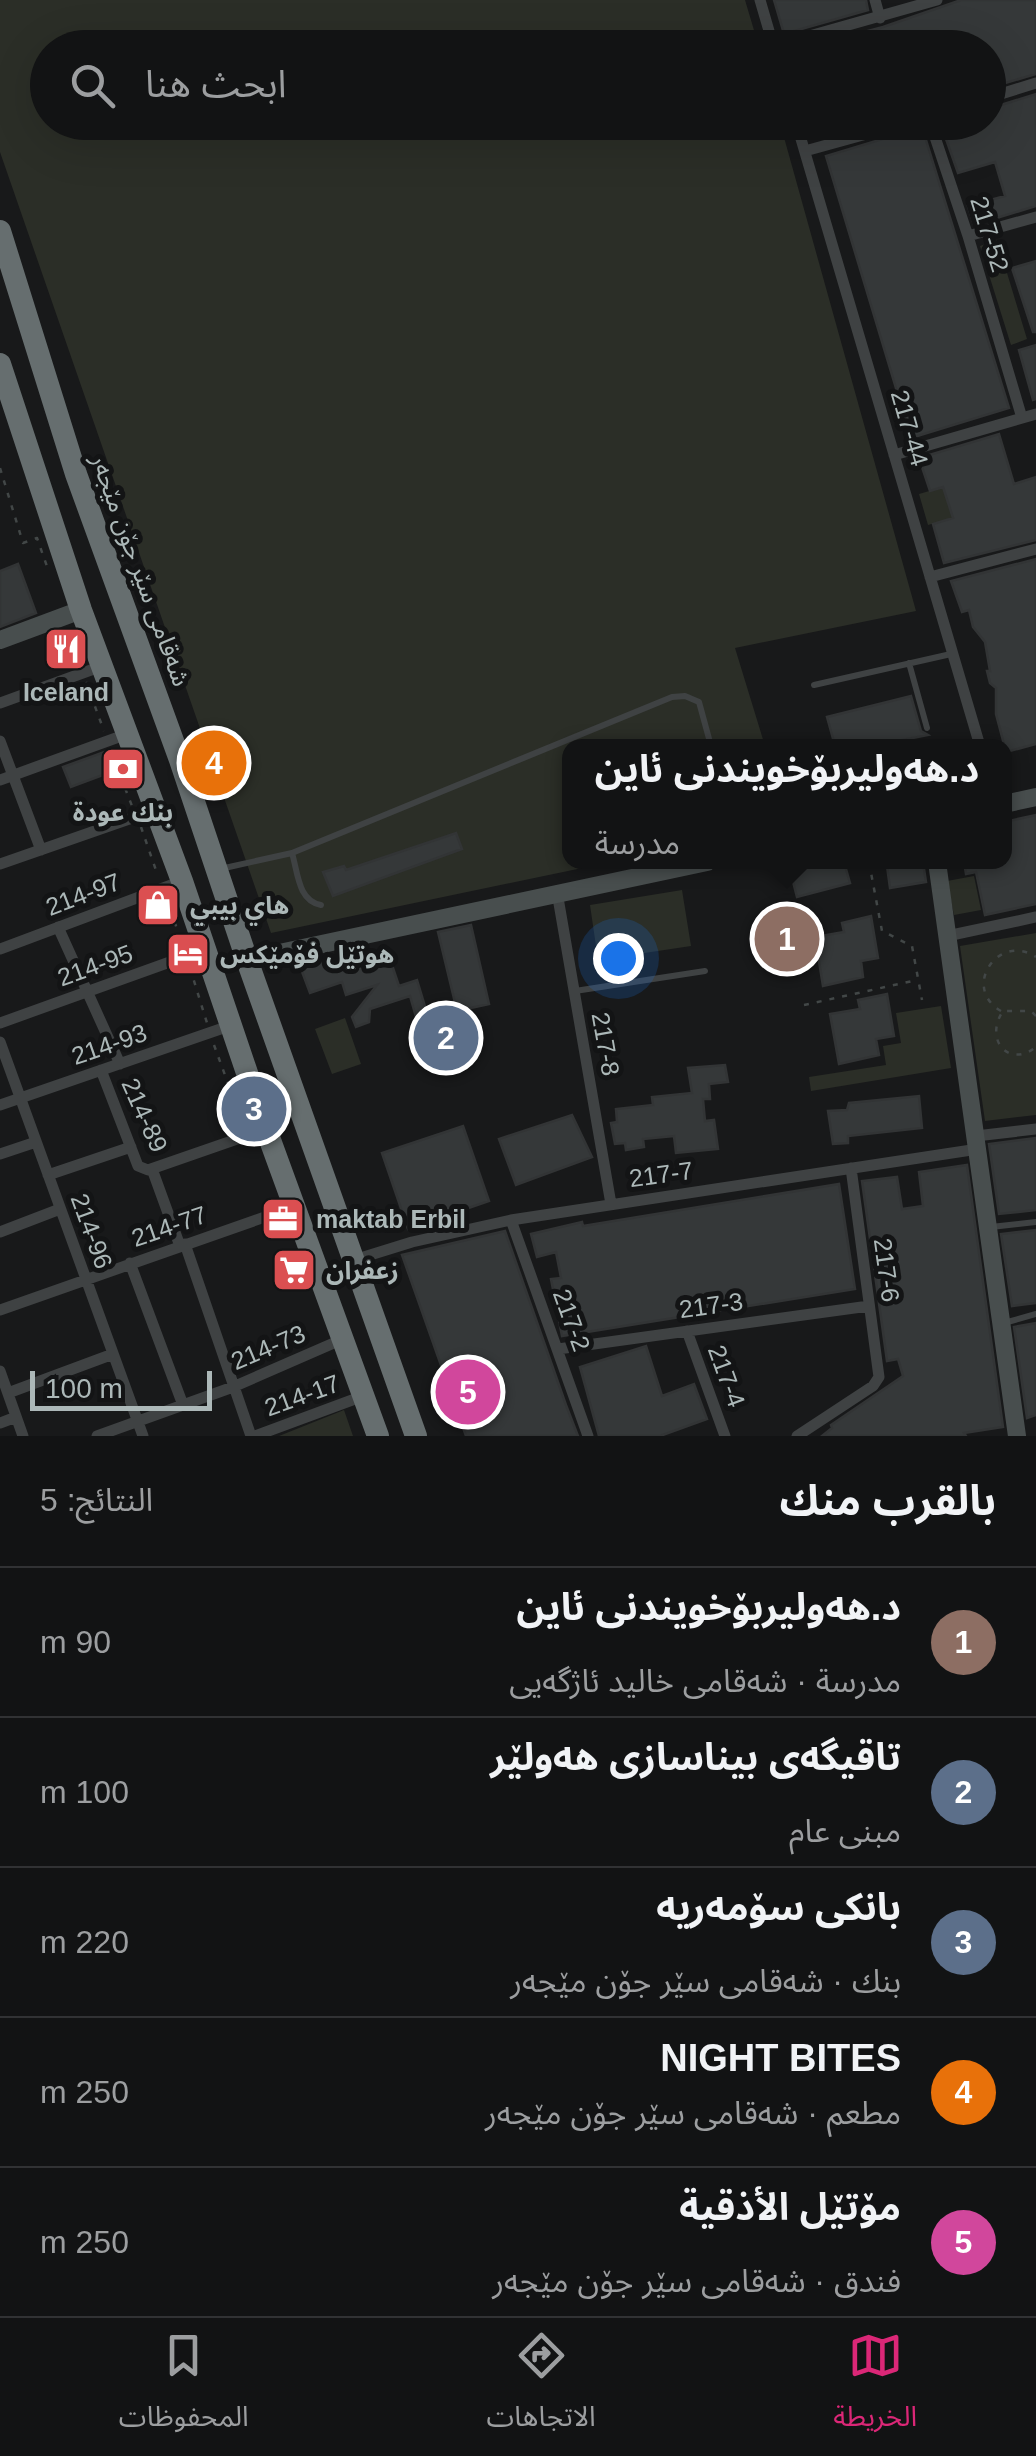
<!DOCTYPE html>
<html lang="ar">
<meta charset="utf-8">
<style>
body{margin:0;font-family:Arial,"Noto Sans Arabic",sans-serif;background:#1b1c1d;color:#f1f3f6;direction:rtl}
.scale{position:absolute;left:30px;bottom:25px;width:182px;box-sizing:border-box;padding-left:10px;border:5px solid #acb8b8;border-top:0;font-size:28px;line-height:35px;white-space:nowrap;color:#acb8b8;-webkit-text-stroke:8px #131415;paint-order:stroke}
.you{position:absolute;left:618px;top:958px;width:35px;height:35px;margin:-25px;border:8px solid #fff;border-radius:50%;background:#1a73e8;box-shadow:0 0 0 15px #1a73e833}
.badge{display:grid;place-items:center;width:65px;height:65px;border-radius:50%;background:#db2777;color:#fff;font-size:32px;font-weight:700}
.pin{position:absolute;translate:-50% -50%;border:5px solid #fff;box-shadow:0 2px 10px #0006}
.popup{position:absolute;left:562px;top:739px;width:450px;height:130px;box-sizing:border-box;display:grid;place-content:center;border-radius:20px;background:#121314;filter:drop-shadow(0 2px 8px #0005);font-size:32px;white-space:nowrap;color:#9c9ea0}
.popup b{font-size:38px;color:#f1f3f6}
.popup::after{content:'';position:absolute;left:50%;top:100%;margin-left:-20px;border:20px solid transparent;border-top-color:#121314}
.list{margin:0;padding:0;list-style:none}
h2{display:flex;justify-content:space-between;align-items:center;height:130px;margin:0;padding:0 40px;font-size:42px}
h2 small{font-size:32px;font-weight:400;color:#9c9ea0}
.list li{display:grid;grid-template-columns:65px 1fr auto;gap:30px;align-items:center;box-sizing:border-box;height:150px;padding:0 40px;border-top:2px solid #313234}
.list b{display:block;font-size:38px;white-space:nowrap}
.list p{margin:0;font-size:32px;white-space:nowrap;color:#9c9ea0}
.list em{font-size:32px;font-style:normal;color:#9c9ea0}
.icon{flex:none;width:55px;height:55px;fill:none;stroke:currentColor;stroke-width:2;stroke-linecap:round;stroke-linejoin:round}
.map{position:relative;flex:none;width:1036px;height:1436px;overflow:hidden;direction:ltr}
.search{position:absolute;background:#121314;box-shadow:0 10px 40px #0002;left:30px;right:30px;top:30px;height:110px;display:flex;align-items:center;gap:25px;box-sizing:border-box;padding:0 35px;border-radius:55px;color:#9c9ea0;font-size:38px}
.sheet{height:880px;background:#121314}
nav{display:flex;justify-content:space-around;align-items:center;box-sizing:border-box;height:140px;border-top:2px solid #313234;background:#121314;font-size:28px;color:#9c9ea0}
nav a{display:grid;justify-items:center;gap:5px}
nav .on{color:#db2777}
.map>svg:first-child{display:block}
</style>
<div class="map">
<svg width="1036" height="1436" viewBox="0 0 1036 1436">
<rect width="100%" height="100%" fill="#18191a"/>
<path fill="#2b2e27" d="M 0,0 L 745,0 L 759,47 L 48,48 L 48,122 L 780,123 L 916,611 L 735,648 L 765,746 L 570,746 L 570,862 L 611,862 L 271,933 L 0,152 Z
M 997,240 L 1027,339 L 1011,345 L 980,246 Z
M 943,487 L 953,518 L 928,525 L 919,494 Z
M 974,876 L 981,910 L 954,915 L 947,881 Z
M 682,890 L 691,946 L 598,960 L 590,905 Z
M 1036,933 L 1036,1115 L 985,1121 L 960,946 Z
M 941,1006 L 951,1068 L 811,1091 L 809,1077 L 886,1065 L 883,1046 L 901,1043 L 896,1013 Z
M 345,1018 L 361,1064 L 332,1074 L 315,1029 Z
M 344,1410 L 353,1436 L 279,1436 Z"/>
<path fill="#353839" stroke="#323435" stroke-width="2.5" d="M 774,0 L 866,0 L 868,10 L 784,34 Z
M 961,0 L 1036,0 L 1036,74 L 988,88 L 988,48 L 803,48 L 883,27 Z
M 1036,94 L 1036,206 L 974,225 L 968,206 L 1005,196 L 995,162 L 958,173 L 940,122 L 988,122 L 988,109 Z
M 816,122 L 863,122 L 863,125 L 821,137 Z
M 922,127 L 1009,408 L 911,438 L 826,156 Z
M 1036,261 L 1036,332 L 1033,332 L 1012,268 Z
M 1036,345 L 1036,399 L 1033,400 L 1019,350 Z
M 999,434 L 1014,484 L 1036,477 L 1036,540 L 944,563 L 933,524 L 953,518 L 943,487 L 930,491 L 919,458 Z
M 1036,559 L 1036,744 L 1006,752 L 996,714 L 996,688 L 990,683 L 987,671 L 990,671 L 985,642 L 973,627 L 969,610 L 962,612 L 951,581 Z
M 18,564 L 36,613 L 0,627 L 0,571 Z
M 911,696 L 921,731 L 928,735 L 873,746 L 835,746 L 827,717 Z
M 104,752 L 111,772 L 71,787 L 63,767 Z
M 1036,815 L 1036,904 L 985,915 L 976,872 L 966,874 L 964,862 L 1004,862 L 1004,822 Z
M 456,833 L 462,849 L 333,896 L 323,872 L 344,866 L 346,870 Z
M 825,862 L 844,862 L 850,883 L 797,897 L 790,870 Z
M 923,862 L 926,882 L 890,888 L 887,866 Z
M 871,916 L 878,958 L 861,961 L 863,977 L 823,986 L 815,937 L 844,932 L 842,923 Z
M 471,925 L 489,1004 L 457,1011 L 438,932 Z
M 388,953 L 399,986 L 417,980 L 427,1013 L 416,1017 L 410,996 L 370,1009 L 369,1022 L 356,1027 L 352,1017 L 377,985 L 346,995 L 342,982 L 310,993 L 301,969 L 342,954 L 346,966 Z
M 887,994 L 894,1036 L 876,1039 L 879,1055 L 839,1064 L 830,1014 L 860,1009 L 858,1000 Z
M 725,1065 L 728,1082 L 709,1084 L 710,1099 L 703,1099 L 705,1121 L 714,1120 L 718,1149 L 676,1153 L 674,1136 L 643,1139 L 644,1147 L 626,1150 L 625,1143 L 615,1144 L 611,1123 L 617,1122 L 616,1109 L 653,1105 L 652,1097 L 692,1093 L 688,1068 Z
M 919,1096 L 922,1128 L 848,1136 L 848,1143 L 833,1144 L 828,1111 L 847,1110 L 849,1103 Z
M 572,1115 L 592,1157 L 516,1185 L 499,1139 Z
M 463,1126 L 489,1201 L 408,1229 L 382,1153 Z
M 1036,1138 L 1036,1210 L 999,1214 L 989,1144 Z
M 967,1165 L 1003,1427 L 964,1433 L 966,1436 L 822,1436 L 832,1428 L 831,1425 L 903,1376 L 898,1359 L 887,1361 L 862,1181 L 897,1177 L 902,1209 L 923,1206 L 919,1172 Z
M 839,1184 L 855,1289 L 562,1336 L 551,1279 L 561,1278 L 556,1252 L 537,1257 L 531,1234 L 582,1222 L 583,1226 Z
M 1036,1230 L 1036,1303 L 1012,1306 L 1001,1234 Z
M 505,1231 L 566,1405 L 578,1436 L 466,1436 L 402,1255 Z
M 1036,1323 L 1036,1415 L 1027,1418 L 1014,1327 Z
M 646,1346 L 662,1396 L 694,1384 L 707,1419 L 660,1436 L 599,1436 L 580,1367 Z"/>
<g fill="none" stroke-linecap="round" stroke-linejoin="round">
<path stroke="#424747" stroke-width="2.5" stroke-dasharray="5 8" stroke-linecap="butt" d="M 0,468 L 23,543 L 37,538 L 49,572
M 86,682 L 104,731
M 111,752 L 132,806
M 141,827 L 158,876
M 869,862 L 882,931 L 912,946 L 922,1000
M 166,897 L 183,946
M 190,968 L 207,1023
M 804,1005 L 917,980
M 1001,1011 C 961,988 998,932 1036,957
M 1036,1016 L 1031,1011 L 1003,1011 C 984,1039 1008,1069 1036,1047
M 214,1045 L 244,1127"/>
<path stroke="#3f4243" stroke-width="6" d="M 909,663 L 927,728
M 814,685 L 951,654
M 292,853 C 298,873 298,901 321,905
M 220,869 L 292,853 L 672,697 L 685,696 L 699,702 L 711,746
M 575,991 L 705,971
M 991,1227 L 1036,1222
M 1004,1323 L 1036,1314"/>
<path stroke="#3f4243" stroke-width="11" d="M 760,0 L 774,48
M 875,0 L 880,18
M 774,46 L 937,0
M 988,98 L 1036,83
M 796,122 L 980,746
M 930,122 L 968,236 L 1022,418
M 805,151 L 910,122
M 968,236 L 1036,217
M 894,455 L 1036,414
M 930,577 L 1036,549
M 0,703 L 102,666
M 0,741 L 41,850
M 0,780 L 127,734
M 0,864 L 155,810
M 557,892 L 611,1204
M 58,927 L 120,1064
M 947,936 L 1036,917
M 0,949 L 182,881
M 0,1023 L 206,949
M 0,1042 L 143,1436
M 101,1070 L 138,1166 L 148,1170 L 266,1129
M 0,1105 L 232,1025
M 976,1136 L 1036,1129
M 0,1154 L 36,1142
M 152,1169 L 180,1246
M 48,1175 L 131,1147
M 511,1220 L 588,1436
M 0,1232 L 60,1209
M 185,1244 L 251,1436
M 354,1260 L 412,1242 L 511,1220 L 978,1149
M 130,1263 L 183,1405
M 0,1310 L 296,1206
M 687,1331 L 725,1436
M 558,1349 L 869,1306
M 0,1371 L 23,1436
M 8,1393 L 113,1354
M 0,1423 L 16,1417
M 97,1436 L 233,1387 L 343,1339
M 255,1436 L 363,1396
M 797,1436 L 873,1386 L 879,1377 L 851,1168"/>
<path stroke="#484e4e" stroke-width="18" d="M 0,640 L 81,610
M 1004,804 L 1036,797
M 937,862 L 1017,1436
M 247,960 L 707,862"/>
<path stroke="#666e6f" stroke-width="22" d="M 0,231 L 76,474 L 180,760 L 247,960 L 416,1436
M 0,364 L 81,610 L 182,881 L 266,1129 L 378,1436"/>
</g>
<defs>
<symbol id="restaurant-square" viewBox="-11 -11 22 22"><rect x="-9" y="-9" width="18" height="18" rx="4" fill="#db4f51" stroke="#131415"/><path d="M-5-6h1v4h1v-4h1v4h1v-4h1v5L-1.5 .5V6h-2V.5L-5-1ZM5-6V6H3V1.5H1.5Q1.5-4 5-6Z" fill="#fff"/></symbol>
<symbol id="bank-square" viewBox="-11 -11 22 22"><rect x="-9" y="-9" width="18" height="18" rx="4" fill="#db4f51" stroke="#131415"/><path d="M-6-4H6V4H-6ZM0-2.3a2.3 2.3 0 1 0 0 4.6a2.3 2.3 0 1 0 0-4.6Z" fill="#fff"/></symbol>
<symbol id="shop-square" viewBox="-11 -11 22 22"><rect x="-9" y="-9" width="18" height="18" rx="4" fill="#db4f51" stroke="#131415"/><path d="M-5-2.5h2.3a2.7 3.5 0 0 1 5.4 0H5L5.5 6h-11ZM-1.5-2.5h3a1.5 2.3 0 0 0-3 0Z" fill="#fff"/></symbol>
<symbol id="hotel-square" viewBox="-11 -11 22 22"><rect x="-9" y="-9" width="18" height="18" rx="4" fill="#db4f51" stroke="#131415"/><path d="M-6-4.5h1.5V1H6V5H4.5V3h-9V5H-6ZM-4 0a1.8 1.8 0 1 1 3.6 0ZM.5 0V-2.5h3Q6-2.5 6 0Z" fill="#fff"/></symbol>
<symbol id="office-square" viewBox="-11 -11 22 22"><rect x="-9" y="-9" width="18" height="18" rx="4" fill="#db4f51" stroke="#131415"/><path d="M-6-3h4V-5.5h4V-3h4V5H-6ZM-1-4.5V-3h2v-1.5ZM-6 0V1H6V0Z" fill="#fff"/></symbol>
<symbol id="supermarket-square" viewBox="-11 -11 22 22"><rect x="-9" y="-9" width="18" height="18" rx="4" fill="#db4f51" stroke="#131415"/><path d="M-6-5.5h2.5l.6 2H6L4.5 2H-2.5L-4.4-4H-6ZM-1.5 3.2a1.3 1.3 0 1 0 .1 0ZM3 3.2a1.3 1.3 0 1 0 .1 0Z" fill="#fff"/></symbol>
</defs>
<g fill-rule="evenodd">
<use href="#restaurant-square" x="41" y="624" width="50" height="50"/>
<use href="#bank-square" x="98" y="744" width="50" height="50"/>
<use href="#shop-square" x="133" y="880" width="50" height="50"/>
<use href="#hotel-square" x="163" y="929" width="50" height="50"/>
<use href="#office-square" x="258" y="1194" width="50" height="50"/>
<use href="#supermarket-square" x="269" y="1245" width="50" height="50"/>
</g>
<g text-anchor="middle" stroke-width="10" stroke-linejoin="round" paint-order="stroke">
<g font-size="25" fill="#acb8b8" stroke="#131415">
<text transform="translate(990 234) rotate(73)" y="9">217-52</text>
<text transform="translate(910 428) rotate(74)" y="9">217-44</text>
<text transform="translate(141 570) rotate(70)" y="9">شەقامی سێر جۆن مێجەر</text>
<text transform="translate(83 894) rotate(-21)" y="9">214-97</text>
<text transform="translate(95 965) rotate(-20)" y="9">214-95</text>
<text transform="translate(109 1044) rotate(-19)" y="9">214-93</text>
<text transform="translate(606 1044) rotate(80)" y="9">217-8</text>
<text transform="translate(145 1115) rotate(66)" y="9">214-89</text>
<text transform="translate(661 1174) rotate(-8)" y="9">217-7</text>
<text transform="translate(169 1226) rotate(-19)" y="9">214-77</text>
<text transform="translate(92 1231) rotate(70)" y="9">214-96</text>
<text transform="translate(887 1270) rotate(82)" y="9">217-6</text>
<text transform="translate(711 1305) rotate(-8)" y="9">217-3</text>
<text transform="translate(572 1320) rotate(70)" y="9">217-2</text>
<text transform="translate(268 1347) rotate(-23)" y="9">214-73</text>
<text transform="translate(727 1376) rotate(70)" y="9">217-4</text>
<text transform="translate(302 1395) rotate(-20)" y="9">214-17</text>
</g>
<g font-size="25" font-weight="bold" fill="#acb8b8" stroke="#131415" text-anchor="start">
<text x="66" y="701" text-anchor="middle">Iceland</text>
<text x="123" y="821" text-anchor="middle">بنك عودة</text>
<text x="190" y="914">هاي بيبي</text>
<text x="220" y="963">هوتێل فۆمێکس</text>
<text x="316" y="1228">maktab Erbil</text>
<text x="326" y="1279">زعفران</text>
</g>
</g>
</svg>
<div class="scale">100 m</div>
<div class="you"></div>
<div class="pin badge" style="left:787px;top:939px;background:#8d6e63">1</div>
<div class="popup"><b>د.هه‌ولیربۆخویندنی ئاین</b>مدرسة</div>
<div class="pin badge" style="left:446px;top:1038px;background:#5c6f8a">2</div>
<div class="pin badge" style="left:254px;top:1109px;background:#5c6f8a">3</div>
<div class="pin badge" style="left:214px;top:763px;background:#e8710a">4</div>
<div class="pin badge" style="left:468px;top:1392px;background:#d1479c">5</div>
<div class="search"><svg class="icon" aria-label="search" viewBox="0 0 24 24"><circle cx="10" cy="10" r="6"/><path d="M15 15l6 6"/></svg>ابحث هنا</div>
</div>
<section class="sheet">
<h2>بالقرب منك<small>النتائج: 5</small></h2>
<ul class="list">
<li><span class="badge" style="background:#8d6e63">1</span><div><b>د.هه‌ولیربۆخویندنی ئاین</b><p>مدرسة · شەقامی خالید ئاژگەیی</p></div><em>90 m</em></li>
<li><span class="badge" style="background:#5c6f8a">2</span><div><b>تاقیگەی بیناسازی هەولێر</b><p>مبنى عام</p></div><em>100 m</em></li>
<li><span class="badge" style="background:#5c6f8a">3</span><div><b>بانکی سۆمەریە</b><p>بنك · شەقامی سێر جۆن مێجەر</p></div><em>220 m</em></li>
<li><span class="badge" style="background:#e8710a">4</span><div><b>NIGHT BITES</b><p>مطعم · شەقامی سێر جۆن مێجەر</p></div><em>250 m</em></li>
<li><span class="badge" style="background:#d1479c">5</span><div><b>مۆتێل الأذقیة</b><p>فندق · شەقامی سێر جۆن مێجەر</p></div><em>250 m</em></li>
</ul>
</section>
<nav>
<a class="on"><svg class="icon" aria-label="map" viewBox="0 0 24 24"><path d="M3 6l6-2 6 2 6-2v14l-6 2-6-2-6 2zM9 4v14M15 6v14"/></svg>الخريطة</a>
<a><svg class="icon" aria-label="directions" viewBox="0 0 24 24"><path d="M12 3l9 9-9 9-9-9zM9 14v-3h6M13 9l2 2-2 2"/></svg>الاتجاهات</a>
<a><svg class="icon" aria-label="saved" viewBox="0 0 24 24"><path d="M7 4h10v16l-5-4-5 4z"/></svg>المحفوظات</a>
</nav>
